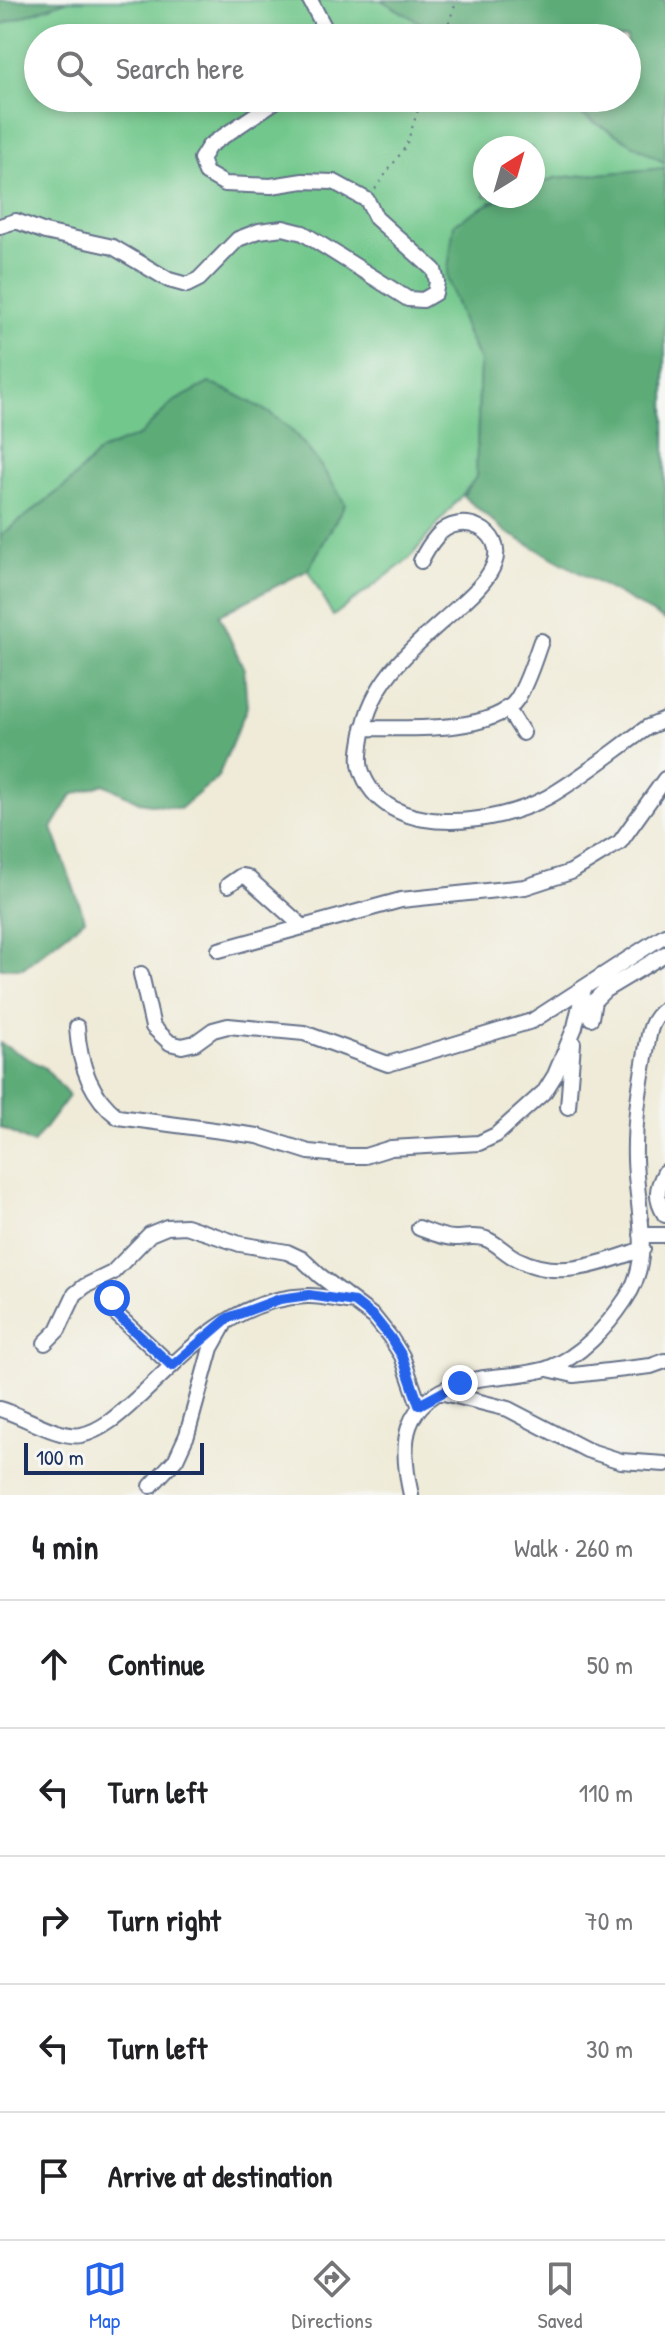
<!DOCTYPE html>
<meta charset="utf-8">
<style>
body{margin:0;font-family:"Patrick Hand",sans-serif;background:#f6f6f6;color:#202124}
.compass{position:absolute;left:473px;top:136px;width:72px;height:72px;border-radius:50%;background:#fff;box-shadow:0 4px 12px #0003;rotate:37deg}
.scale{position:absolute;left:24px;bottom:20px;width:180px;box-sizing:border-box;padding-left:8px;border:4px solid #1b2f5e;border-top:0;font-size:22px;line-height:28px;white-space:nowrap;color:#1b2f5e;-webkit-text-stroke:6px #f6f6f2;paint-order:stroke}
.stop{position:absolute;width:24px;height:24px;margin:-18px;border:6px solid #2563eb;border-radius:50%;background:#fff}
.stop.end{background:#2563eb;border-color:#fff;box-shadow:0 2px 8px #0008}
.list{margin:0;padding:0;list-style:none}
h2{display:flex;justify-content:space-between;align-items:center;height:104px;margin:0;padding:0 32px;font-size:34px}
h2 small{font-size:26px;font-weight:400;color:#757577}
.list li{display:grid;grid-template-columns:52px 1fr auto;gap:24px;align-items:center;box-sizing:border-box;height:128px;padding:0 32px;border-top:2px solid #e0e0e0}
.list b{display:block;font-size:30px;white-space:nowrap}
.list em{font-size:26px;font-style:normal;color:#757577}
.icon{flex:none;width:44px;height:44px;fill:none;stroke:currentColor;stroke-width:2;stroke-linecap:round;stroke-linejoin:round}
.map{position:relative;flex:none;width:665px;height:1495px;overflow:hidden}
.search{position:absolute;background:#fff;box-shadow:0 4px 12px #0003;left:24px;right:24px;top:24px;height:88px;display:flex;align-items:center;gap:20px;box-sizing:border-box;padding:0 28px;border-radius:44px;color:#757577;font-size:30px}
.sheet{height:744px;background:#fff}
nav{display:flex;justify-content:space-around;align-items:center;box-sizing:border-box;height:112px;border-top:2px solid #e0e0e0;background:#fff;font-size:22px;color:#757577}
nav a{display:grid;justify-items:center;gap:4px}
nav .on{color:#2563eb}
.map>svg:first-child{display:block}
</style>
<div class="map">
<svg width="665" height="1495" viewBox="0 0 665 1495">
<rect width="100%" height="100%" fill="#f6f6f2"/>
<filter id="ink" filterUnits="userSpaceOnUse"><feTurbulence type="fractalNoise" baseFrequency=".0125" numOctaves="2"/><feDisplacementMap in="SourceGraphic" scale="16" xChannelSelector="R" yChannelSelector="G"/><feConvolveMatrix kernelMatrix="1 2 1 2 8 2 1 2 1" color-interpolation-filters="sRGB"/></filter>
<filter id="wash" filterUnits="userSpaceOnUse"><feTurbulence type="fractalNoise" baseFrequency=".006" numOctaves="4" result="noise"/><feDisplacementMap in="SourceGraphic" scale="32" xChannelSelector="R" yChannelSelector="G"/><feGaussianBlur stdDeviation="1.8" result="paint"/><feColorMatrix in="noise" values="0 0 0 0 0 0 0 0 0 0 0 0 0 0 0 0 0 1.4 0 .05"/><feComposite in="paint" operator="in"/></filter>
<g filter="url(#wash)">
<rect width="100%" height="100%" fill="#efebd8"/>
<path fill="#72c88c" stroke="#467c75" stroke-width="2" d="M 68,0 L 381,0 L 447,38 L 38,38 L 38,98 L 553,98 L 665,163 L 665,168 L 555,178 L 533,186 L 533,148 L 485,148 L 485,196 L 507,196 L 490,202 L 447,277 L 466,331 L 480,361 L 476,478 L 409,559 L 333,616 L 308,570 L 345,504 L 288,427 L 230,391 L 209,384 L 173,402 L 140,435 L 100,451 L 69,483 L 0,536 L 0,25 Z"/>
<path fill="#5dac78" stroke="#3c6e6b" stroke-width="2" d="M 0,0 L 68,0 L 0,25 Z
M 381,0 L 665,0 L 665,163 L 553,98 L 627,98 L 627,38 L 447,38 Z
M 665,168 L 665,620 L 506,532 L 463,496 L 476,477 L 480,361 L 466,331 L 447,277 L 454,224 C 486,205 494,196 533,196 L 533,186 L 555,178 Z
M 209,383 C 231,391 273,412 290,429 C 311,450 330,478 345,504 L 308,570 L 219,615 L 244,669 L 247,707 L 218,777 L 180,809 L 139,802 L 104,784 L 72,795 L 52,828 L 85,919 L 23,968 L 0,968 L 0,536 L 69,483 L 100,451 L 140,435 L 173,402 Z
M 0,1043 L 45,1068 L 69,1096 L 33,1144 L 0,1127 Z"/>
</g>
<g filter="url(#ink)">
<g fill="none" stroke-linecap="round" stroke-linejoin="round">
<defs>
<path id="minor" d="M 310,0 L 330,38
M 0,226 L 16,221 L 45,232 L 113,247 L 169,280 L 187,285 L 199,279 L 238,239 L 259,231 L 283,228 L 303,233 L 408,299 L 423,300 L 435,293 L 437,282 L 434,270 L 376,218 L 367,200 L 334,182 L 303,181 L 271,186 L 225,184 L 206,173 L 201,159 L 209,146 L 280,98
M 421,561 C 425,552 430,544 437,536 C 460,509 507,531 494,564 C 488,580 472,595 459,606 C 419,643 372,676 363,733 C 361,745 358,758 361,769 C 383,842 498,825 548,797 C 583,777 615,750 648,727 L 665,720
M 507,708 L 523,733
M 363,728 C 401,728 494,734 517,699 C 528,682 534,660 541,641
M 228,885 L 241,876 L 247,877 L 303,927
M 219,950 L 401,900 L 525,887 L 571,872 L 620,842 L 665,779
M 141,974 L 153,1027 L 170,1043 L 182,1046 L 195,1043 L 213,1030 L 228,1026 L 304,1033 L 388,1064 L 532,1021 L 665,935
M 591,1018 L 594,1001 L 605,990 L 665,954
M 77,1027 C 79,1062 89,1095 118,1117 L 258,1136 L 309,1152 L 349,1156 L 365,1156 L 391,1148 L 479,1143 L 496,1135 L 545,1091 L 555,1075 L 575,1027 L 584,988
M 568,1107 L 573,1043
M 665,1172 C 656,1188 655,1199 665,1215
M 419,1228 C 430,1232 443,1238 455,1238 C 466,1238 475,1235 486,1239 C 497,1243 506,1254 517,1259 C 560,1281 601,1263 643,1249
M 641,1235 L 665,1235
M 112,1298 L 114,1312 L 172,1366
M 45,1343 L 58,1330 L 75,1294 L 85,1286 L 112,1273 L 150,1234 L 167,1227 L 186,1226 L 240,1244 L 287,1252 L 302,1259 L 319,1275 L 374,1317 L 390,1337 L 402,1356 L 419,1405
M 548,1369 L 574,1375 L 651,1366 L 665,1361
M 440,1392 L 508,1409 L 587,1450 L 621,1461 L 665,1464
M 0,1409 C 22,1415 59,1439 81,1435 C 105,1430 125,1409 142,1394 C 190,1349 235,1298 307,1296 C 322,1295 339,1301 355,1302
M 151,1486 L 176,1459 L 187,1435 L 211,1348 L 224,1325
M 411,1495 C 399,1442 402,1402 460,1383 C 488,1374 521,1378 549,1368 C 580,1357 607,1327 625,1300 C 655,1258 636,1207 635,1159 C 634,1124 639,1091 645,1057 C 649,1037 648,1021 665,1009"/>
</defs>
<use href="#minor" stroke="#657189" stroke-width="18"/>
<path stroke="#657189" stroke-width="2" stroke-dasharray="2 6" stroke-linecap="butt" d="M 443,38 L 457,0
M 375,189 L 406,146 L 422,98"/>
<use href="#minor" stroke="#fff" stroke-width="14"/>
</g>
</g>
<g fill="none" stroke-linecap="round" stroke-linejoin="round" filter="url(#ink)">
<path stroke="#2563eb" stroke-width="10" d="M 112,1298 L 114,1312 L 172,1366 L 228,1318 L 280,1299 L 309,1295 L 355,1302 L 374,1317 L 390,1337 L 402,1356 L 419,1405 L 460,1383"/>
</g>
</svg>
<svg class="compass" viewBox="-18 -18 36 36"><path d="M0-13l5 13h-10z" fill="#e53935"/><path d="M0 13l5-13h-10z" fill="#757577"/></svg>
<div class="scale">100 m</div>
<div class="stop" style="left:112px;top:1298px"></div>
<div class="stop end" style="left:460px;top:1383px"></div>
<div class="search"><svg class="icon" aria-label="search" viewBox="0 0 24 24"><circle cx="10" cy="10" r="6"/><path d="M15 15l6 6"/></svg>Search here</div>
</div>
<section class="sheet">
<h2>4 min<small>Walk · 260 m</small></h2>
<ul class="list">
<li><svg class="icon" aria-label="ahead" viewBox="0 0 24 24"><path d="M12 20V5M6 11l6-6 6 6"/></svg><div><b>Continue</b></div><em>50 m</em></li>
<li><svg class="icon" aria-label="left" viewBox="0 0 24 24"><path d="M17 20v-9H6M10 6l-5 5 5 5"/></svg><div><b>Turn left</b></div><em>110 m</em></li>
<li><svg class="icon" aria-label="right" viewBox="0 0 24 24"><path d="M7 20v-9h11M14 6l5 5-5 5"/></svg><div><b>Turn right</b></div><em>70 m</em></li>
<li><svg class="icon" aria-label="left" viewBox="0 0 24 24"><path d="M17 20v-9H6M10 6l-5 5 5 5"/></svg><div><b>Turn left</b></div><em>30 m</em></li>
<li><svg class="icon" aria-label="arrive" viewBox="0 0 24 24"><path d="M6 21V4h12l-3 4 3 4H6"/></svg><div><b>Arrive at destination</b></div></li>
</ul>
</section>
<nav>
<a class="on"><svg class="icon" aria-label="map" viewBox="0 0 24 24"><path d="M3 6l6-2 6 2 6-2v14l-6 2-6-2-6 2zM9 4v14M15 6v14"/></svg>Map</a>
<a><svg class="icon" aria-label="directions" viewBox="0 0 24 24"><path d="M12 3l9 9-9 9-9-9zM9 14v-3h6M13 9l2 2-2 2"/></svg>Directions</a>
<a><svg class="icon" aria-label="saved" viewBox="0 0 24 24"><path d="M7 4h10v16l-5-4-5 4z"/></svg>Saved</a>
</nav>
